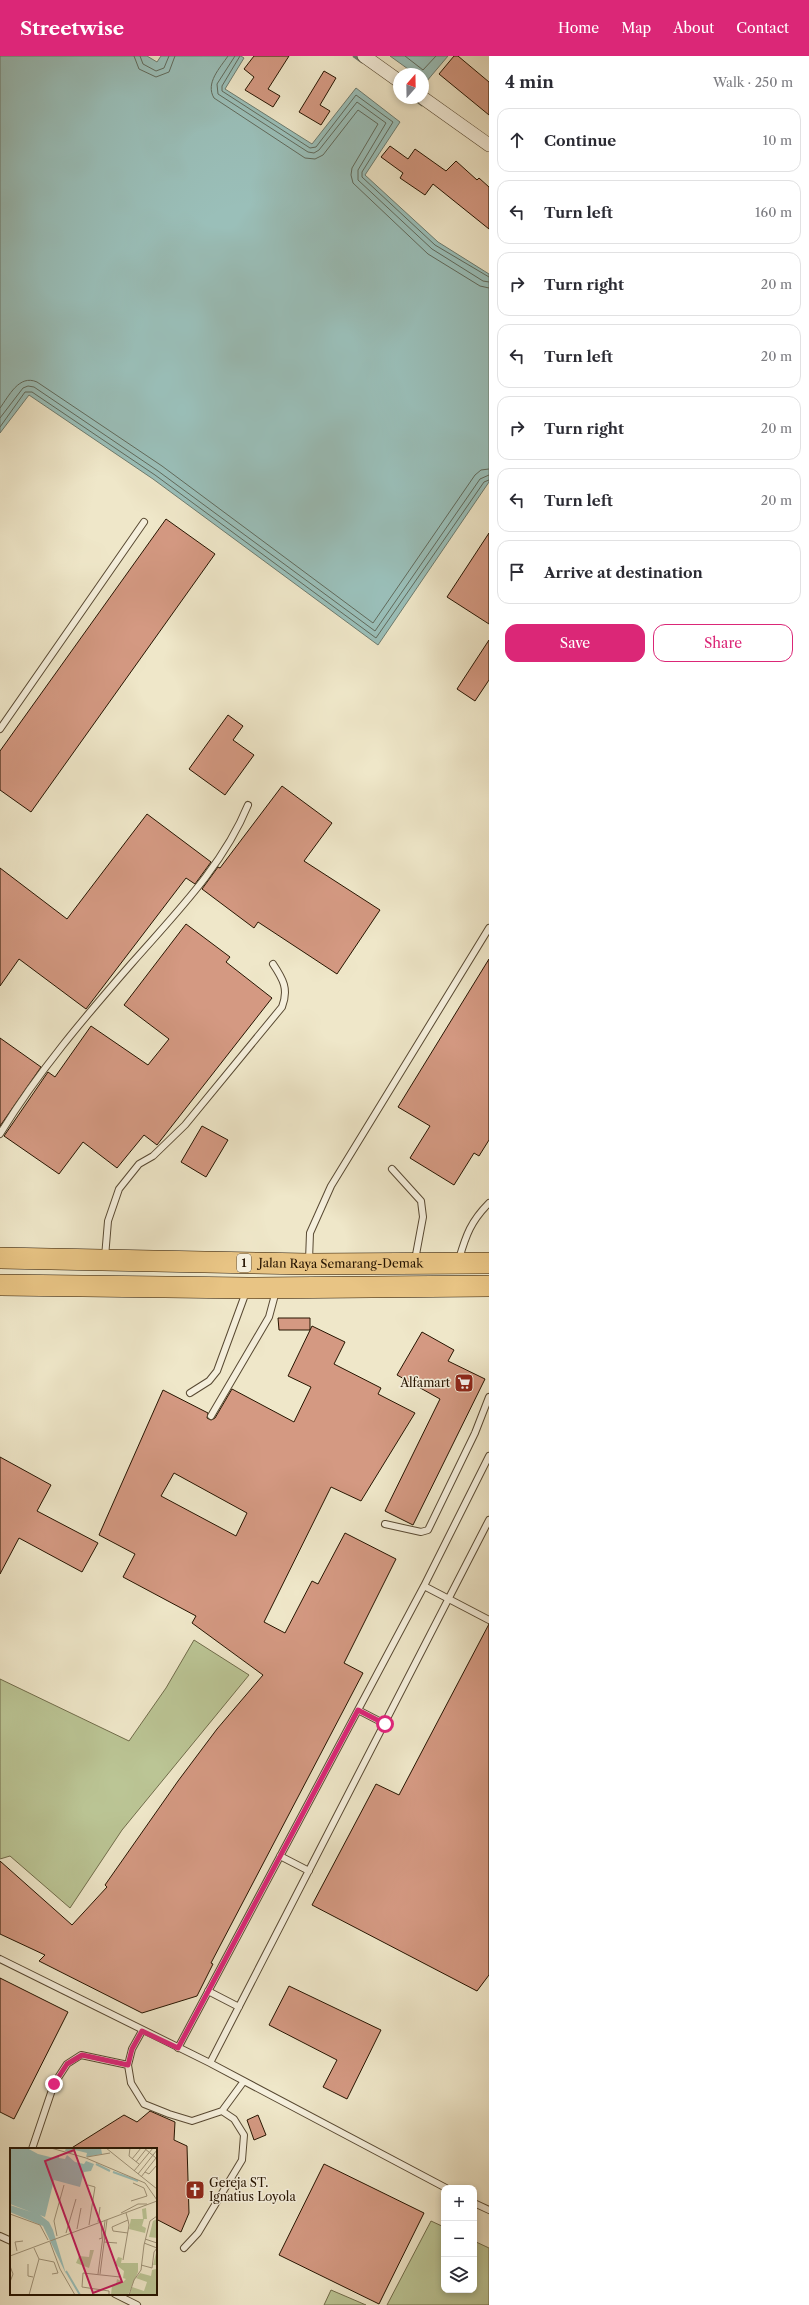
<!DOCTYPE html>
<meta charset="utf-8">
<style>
body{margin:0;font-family:"Libre Caslon Text",serif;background:#f7f7f7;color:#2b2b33}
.controls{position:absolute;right:12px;bottom:12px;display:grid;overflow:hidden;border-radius:8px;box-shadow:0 2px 6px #0003}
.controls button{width:36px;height:36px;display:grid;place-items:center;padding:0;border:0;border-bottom:1px solid #e1e1e2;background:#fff;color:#2b2b33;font:20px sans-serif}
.compass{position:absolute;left:393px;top:12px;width:36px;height:36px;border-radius:50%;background:#fff;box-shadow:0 2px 6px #0003;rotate:20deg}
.stop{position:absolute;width:12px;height:12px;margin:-9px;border:3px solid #db2777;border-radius:50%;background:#fff}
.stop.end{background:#db2777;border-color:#fff;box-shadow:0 1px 4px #0008}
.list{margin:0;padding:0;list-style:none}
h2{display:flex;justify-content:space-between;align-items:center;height:52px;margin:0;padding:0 16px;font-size:17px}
h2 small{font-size:13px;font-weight:400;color:#7c7c81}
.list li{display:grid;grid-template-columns:26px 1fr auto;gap:12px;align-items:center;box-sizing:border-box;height:64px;margin:0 8px 8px;padding:0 8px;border:1px solid #e1e1e2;border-radius:12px}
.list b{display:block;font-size:15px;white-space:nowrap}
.list em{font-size:13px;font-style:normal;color:#7c7c81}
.actions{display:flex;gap:8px;padding:12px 16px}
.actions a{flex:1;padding:9px 0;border:1px solid #db2777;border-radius:12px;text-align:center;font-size:14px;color:#db2777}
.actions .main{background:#db2777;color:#fff}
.icon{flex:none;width:22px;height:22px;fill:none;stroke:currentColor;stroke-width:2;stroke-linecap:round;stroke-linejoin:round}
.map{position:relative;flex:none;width:489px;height:2249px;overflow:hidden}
header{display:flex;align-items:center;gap:24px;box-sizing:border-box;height:56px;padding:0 20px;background:#db2777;color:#fff}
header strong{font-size:19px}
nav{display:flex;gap:22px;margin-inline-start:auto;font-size:14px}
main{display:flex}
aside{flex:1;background:#fff}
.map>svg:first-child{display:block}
</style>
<header>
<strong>Streetwise</strong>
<nav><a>Home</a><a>Map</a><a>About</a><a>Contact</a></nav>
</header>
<main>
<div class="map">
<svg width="489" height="2249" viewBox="0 0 489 2249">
<rect width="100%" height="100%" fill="#efe7c9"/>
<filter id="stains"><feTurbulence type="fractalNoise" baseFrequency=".005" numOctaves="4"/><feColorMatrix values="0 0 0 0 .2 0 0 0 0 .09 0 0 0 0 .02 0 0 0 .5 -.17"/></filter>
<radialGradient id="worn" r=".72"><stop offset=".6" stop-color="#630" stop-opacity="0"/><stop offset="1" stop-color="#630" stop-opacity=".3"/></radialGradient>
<path fill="#bbc595" stroke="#706c4a" d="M 194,1584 L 249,1619 L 122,1774 L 70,1852 L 10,1800 L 0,1803 L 0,1623 L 129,1685 L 166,1632 Z
M 431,2165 L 444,2171 L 444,2234 L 474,2234 L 474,2185 L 489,2192 L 489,2249 L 387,2249 Z
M 331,2234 L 366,2249 L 324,2249 Z"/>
<path fill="#9abfb9" stroke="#6c7b6f" d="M 0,0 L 147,0 L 157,6 L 161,0 L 241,0 L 244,2 L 225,33 L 312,88 L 356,32 L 400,66 L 365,119 L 438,186 L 489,218 L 489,426 L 378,589 L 153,423 L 29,339 L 0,377 Z
M 390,0 L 448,0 L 426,26 L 423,23 L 423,18 L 415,18 Z"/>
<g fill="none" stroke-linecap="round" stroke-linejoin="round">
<path stroke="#606a5c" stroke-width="1" d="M 134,0 L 139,13 L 156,21 L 169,16 L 175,0
M 140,0 L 143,8 L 156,15 L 164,12 L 169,0
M 228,0 C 220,12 205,27 214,42 L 305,102 L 315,103 L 323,99 L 358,54 L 378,68 L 352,112 L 351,119 L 353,127 L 428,198 L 480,230 L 489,232
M 235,0 L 217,28 L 218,38 L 308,96 L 314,97 L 319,94 L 357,46 L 386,67 L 358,114 L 358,124 L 432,193 L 483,225 L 489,226
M 240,0 L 222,30 L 222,35 L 310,92 L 316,91 L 356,39 L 393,66 L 362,116 L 362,121 L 435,189 L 489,221
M 405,0 L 423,14 L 436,0
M 0,352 C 9,340 19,318 37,326 L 162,410 L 373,567 L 475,419 L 481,414 L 489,413
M 0,362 L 23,332 L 28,330 L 34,331 L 158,415 L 375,575 L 480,423 L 489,419
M 0,371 L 25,336 L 32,336 L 155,419 L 376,582 L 484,426 L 489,424"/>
<path stroke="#6c7b6f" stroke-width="4.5" d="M 355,0 L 362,5
M 414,42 L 422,48"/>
</g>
<path fill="#d49982" stroke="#261400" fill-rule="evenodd" d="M 254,0 L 289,0 L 268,33 L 280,40 L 273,51 L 245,34 L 254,21 L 244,13 Z
M 454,0 L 458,0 L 489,26 L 489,59 L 439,18 Z
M 324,15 L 336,22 L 320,49 L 330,55 L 321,69 L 299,56 Z
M 390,90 L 408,103 L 415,93 L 446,115 L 456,105 L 477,124 L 479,122 L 489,131 L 489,173 L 433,128 L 425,139 L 400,122 L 403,117 L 381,101 Z
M 166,463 L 215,498 L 31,756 L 0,734 L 0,695 Z
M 489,477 L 489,568 L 447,541 Z
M 489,584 L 489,624 L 475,645 L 457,633 Z
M 228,659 L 243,670 L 233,684 L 254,699 L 225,739 L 189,713 Z
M 282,730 L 332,767 L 304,805 L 380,854 L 337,918 L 258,866 L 254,872 L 202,833 L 218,811 L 220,812 Z
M 147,758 L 211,806 L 195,828 L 186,822 L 86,953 L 19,903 L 0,930 L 0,812 L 67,863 Z
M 186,868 L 230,901 L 226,906 L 272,942 L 157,1089 L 144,1079 L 117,1112 L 83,1086 L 59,1118 L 4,1080 L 48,1016 L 55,1021 L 91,970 L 148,1009 L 169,983 L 124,949 Z
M 489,903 L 489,1084 L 479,1100 L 474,1097 L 454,1129 L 410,1102 L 430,1070 L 398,1051 Z
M 0,982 L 41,1011 L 0,1070 Z
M 202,1070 L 228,1084 L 206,1121 L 181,1106 Z
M 278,1262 L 310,1262 L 310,1274 L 279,1274 Z
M 312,1270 L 345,1286 L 334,1308 L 381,1332 L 378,1338 L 415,1357 L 361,1445 L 331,1431 L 264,1566 L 285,1577 L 312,1525 L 318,1528 L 345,1477 L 396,1503 L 344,1607 L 363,1617 L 211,1907 L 213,1908 L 197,1940 L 142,1957 L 39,1905 L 45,1899 L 0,1878 L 0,1805 L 72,1869 L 107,1831 L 105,1829 L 178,1725 L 217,1673 L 263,1619 L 192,1567 L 196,1560 L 123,1521 L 135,1498 L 99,1479 L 163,1334 L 208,1357 L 207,1362 L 211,1364 L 215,1362 L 232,1333 L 294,1366 L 311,1331 L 288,1320 ZM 174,1417 L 247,1457 L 236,1480 L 161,1440 Z
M 422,1276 L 454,1294 L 448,1305 L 485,1323 L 413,1469 L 385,1455 L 440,1343 L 397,1319 Z
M 0,1401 L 51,1429 L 37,1455 L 98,1487 L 82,1516 L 19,1482 L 0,1518 Z
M 489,1568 L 489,1919 L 477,1935 L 312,1849 L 376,1728 L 399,1739 Z
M 0,1922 L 68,1956 L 14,2063 L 0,2056 Z
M 289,1930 L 381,1974 L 347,2043 L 323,2031 L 337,2004 L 269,1969 Z
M 150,2055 L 175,2066 L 174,2084 L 187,2090 L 189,2157 L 181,2176 L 156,2163 L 156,2093 L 70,2093 L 124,2059 L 137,2066 Z
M 258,2059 L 266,2079 L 254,2084 L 247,2064 Z
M 324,2108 L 424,2157 L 379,2248 L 279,2199 Z"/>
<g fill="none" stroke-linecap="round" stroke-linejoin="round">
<defs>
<path id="service" d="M 0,673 L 144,466
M 0,1078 C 38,1016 84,962 132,907 C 175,858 223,810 248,749
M 392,1113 L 421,1145 L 423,1161 L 415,1204
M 105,1201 L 108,1165 L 119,1133 L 139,1108 L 153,1100 L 185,1069 L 282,951 C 289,933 283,923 273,908
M 459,1203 C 466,1179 471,1165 489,1147
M 309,1204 L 310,1177 L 331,1130 L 489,872
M 190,1337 L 209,1325 L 217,1315 L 246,1236
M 211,1360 L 269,1261 L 276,1235
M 385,1468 L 421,1476 L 428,1474 L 475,1377 L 489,1341
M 424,1530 L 489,1564
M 358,1654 L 385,1668
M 280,1800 L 309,1815
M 0,1903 L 210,2007 L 446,2132
M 208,1935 L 239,1951
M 142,1975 L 132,1993 L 128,2009 L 131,2027 L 144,2048 L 169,2058 L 192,2065 L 222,2055 L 244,2025
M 178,1992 L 424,1530 L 489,1400
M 210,2007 L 489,1464
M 32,2093 L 54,2028 L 67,2008 L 81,1999 L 128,2009
M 474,2147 L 489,2154
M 0,2180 L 11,2185
M 184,2192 L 198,2177 L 242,2104 L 244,2079 L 234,2063 L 222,2055
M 115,2238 L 137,2249"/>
<path id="minor" d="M 364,0 L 399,25
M 423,42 L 489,89"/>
<g id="trunk">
<path id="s1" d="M 0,1202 L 308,1208 L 489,1207"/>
<path d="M 0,1229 L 248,1232 L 489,1230"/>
</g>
</defs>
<use href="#service" stroke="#584932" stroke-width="8"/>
<use href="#minor" stroke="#584932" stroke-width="14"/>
<use href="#trunk" stroke="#261400" stroke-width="22"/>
<use href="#service" stroke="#f5efdc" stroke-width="6"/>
<use href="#minor" stroke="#f5efdc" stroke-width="13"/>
<use href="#trunk" stroke="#e8c484" stroke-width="21"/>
</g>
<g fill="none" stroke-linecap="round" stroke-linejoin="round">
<path stroke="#db2777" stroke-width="5" d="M 54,2028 L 67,2008 L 82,1999 L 128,2009 L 132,1993 L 142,1975 L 178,1992 L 358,1654 L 385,1668"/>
</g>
<defs>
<symbol id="supermarket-square" viewBox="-11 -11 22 22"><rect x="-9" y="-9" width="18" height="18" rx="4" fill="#8f2418" stroke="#f5efdc"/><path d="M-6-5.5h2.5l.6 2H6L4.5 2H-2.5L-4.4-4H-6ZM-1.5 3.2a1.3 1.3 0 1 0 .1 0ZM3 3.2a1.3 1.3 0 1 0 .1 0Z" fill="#fff"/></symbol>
<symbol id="church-square" viewBox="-11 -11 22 22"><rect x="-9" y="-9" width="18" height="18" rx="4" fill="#8f2418" stroke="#f5efdc"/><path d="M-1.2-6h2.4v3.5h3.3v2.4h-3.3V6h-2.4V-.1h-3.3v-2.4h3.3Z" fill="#fff"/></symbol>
</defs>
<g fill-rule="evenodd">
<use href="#supermarket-square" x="453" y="1316" width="22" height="22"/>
<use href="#church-square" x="184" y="2123" width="22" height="22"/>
</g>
<g text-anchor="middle" stroke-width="3" stroke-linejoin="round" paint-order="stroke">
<rect fill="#f5efdc" stroke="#645642" stroke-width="1" x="237" y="1198" width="14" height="18" rx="3"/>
<g font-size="11" font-weight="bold" fill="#261400">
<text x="244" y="1211">1</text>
</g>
<g font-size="12" fill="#261400" stroke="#f5efdc">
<text dy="4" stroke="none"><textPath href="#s1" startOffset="341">Jalan Raya Semarang-Demak</textPath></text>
</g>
<g font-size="12" fill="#261400" stroke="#f5efdc" text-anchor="end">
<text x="450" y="1331">Alfamart</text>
<text x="209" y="2131" text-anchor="start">Gereja ST.<tspan x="209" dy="14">Ignatius Loyola</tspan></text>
</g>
</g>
<g transform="translate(10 2092)">
<rect width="147" height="147" fill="#efe7c9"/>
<path d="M 136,60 L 137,71 L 134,71 L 132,78 L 136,80 L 135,85 L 119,81 L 121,71 L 133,71 L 132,61 ZM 147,71 L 147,90 L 139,89 L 143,73 ZM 147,101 L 147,147 L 119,147 L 122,139 L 134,143 L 137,134 L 126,130 L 130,125 L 141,128 L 142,122 L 146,121 L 146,117 L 143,117 ZM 80,102 L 84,102 L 79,120 L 66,115 L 69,108 L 79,109 ZM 108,109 L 112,110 L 111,115 L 128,115 L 128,124 L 118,147 L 101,147 L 102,137 L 106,137 L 107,131 L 113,134 L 116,131 L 113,130 L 114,123 L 105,116 Z" fill="#bbc595"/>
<path d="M 0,0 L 17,0 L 28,6 L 44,10 L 49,7 L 49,10 L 55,11 L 57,7 L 65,14 L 74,16 L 76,13 L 84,16 L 81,23 L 74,24 L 70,39 L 44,32 L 35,69 L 30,67 L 39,74 L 43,82 L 56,126 L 33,78 L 0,64 L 0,57 L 21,64 L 0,56 ZM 56,0 L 91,0 L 92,6 L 76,9 L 77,5 L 65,2 L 61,5 L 55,3 Z" fill="#9abfb9"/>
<path fill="none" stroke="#9abfb9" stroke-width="2" d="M 86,16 L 100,23M 103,24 L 128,33M 56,123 L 70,147"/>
<path fill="none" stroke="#9f9379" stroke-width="1" d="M 41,0 L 76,10 L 135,35 L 147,52M 96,0 L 147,41M 120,0 L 119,8 L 129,16M 134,0 L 146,10M 77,9 L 100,5M 122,11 L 131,0M 126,14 L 137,0M 124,23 L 143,0M 135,24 L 139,26 L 147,17M 128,26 L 147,2M 131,29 L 146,10M 78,37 L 85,39 L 79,77M 121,53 L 137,48 L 134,40 L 123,35M 111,65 L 128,56 L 137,56M 116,65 L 118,72 L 102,79 L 103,83 L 118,85M 0,66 L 30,77 L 38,92M 88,74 L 90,59M 67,81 L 71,60M 56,85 L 66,51M 47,88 L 44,73 L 54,37M 89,91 L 92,90 L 91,74M 135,91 L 147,95M 40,94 L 50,121 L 65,147M 94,94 L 107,95M 134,95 L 147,100M 24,100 L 29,111 L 44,114 L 48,125 L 42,126M 7,103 L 5,94 L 13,93M 0,108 L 147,53M 113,112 L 119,77 L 118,72M 18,116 L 18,128 L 23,129M 131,117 L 142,120 L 144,104 L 147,100M 0,118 L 3,126 L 0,134M 88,126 L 95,73M 90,126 L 97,72M 19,147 L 29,111M 99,147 L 99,143 L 72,139 L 73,125 L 110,129M 119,147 L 124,132 L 131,122 L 134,97 L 140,73 L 147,68"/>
<path fill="#c2185b" fill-opacity="0.15" stroke="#c2185b" stroke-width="2" d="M 64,2 L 112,134 L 83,145 L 35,13 Z"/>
<rect width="147" height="147" fill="none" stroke="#261400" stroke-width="2"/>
</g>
<rect width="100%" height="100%" filter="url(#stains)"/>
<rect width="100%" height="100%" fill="url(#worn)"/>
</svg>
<div class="controls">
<button>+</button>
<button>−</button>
<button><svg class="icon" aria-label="layers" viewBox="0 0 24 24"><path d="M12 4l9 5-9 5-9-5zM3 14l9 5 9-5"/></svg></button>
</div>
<svg class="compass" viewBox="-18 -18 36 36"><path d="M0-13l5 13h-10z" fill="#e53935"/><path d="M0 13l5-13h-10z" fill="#7c7c81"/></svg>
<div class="stop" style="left:385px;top:1668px"></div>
<div class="stop end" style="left:54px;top:2028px"></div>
</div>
<aside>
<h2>4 min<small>Walk · 250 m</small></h2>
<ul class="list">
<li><svg class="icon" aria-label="ahead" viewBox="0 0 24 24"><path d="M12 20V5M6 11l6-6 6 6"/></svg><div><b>Continue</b></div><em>10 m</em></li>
<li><svg class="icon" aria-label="left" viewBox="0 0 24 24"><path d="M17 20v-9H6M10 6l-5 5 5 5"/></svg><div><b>Turn left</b></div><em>160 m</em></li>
<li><svg class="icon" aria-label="right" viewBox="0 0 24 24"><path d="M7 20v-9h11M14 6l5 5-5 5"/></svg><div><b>Turn right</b></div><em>20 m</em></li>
<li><svg class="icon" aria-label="left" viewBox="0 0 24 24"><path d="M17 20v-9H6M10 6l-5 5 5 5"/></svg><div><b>Turn left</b></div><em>20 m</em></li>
<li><svg class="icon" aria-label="right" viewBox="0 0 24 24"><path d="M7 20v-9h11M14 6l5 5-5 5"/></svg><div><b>Turn right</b></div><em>20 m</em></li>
<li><svg class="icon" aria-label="left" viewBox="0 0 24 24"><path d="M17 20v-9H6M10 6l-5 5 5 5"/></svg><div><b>Turn left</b></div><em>20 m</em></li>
<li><svg class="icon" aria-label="arrive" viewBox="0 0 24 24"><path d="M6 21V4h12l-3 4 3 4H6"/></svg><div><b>Arrive at destination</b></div></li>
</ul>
<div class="actions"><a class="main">Save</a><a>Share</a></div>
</aside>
</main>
